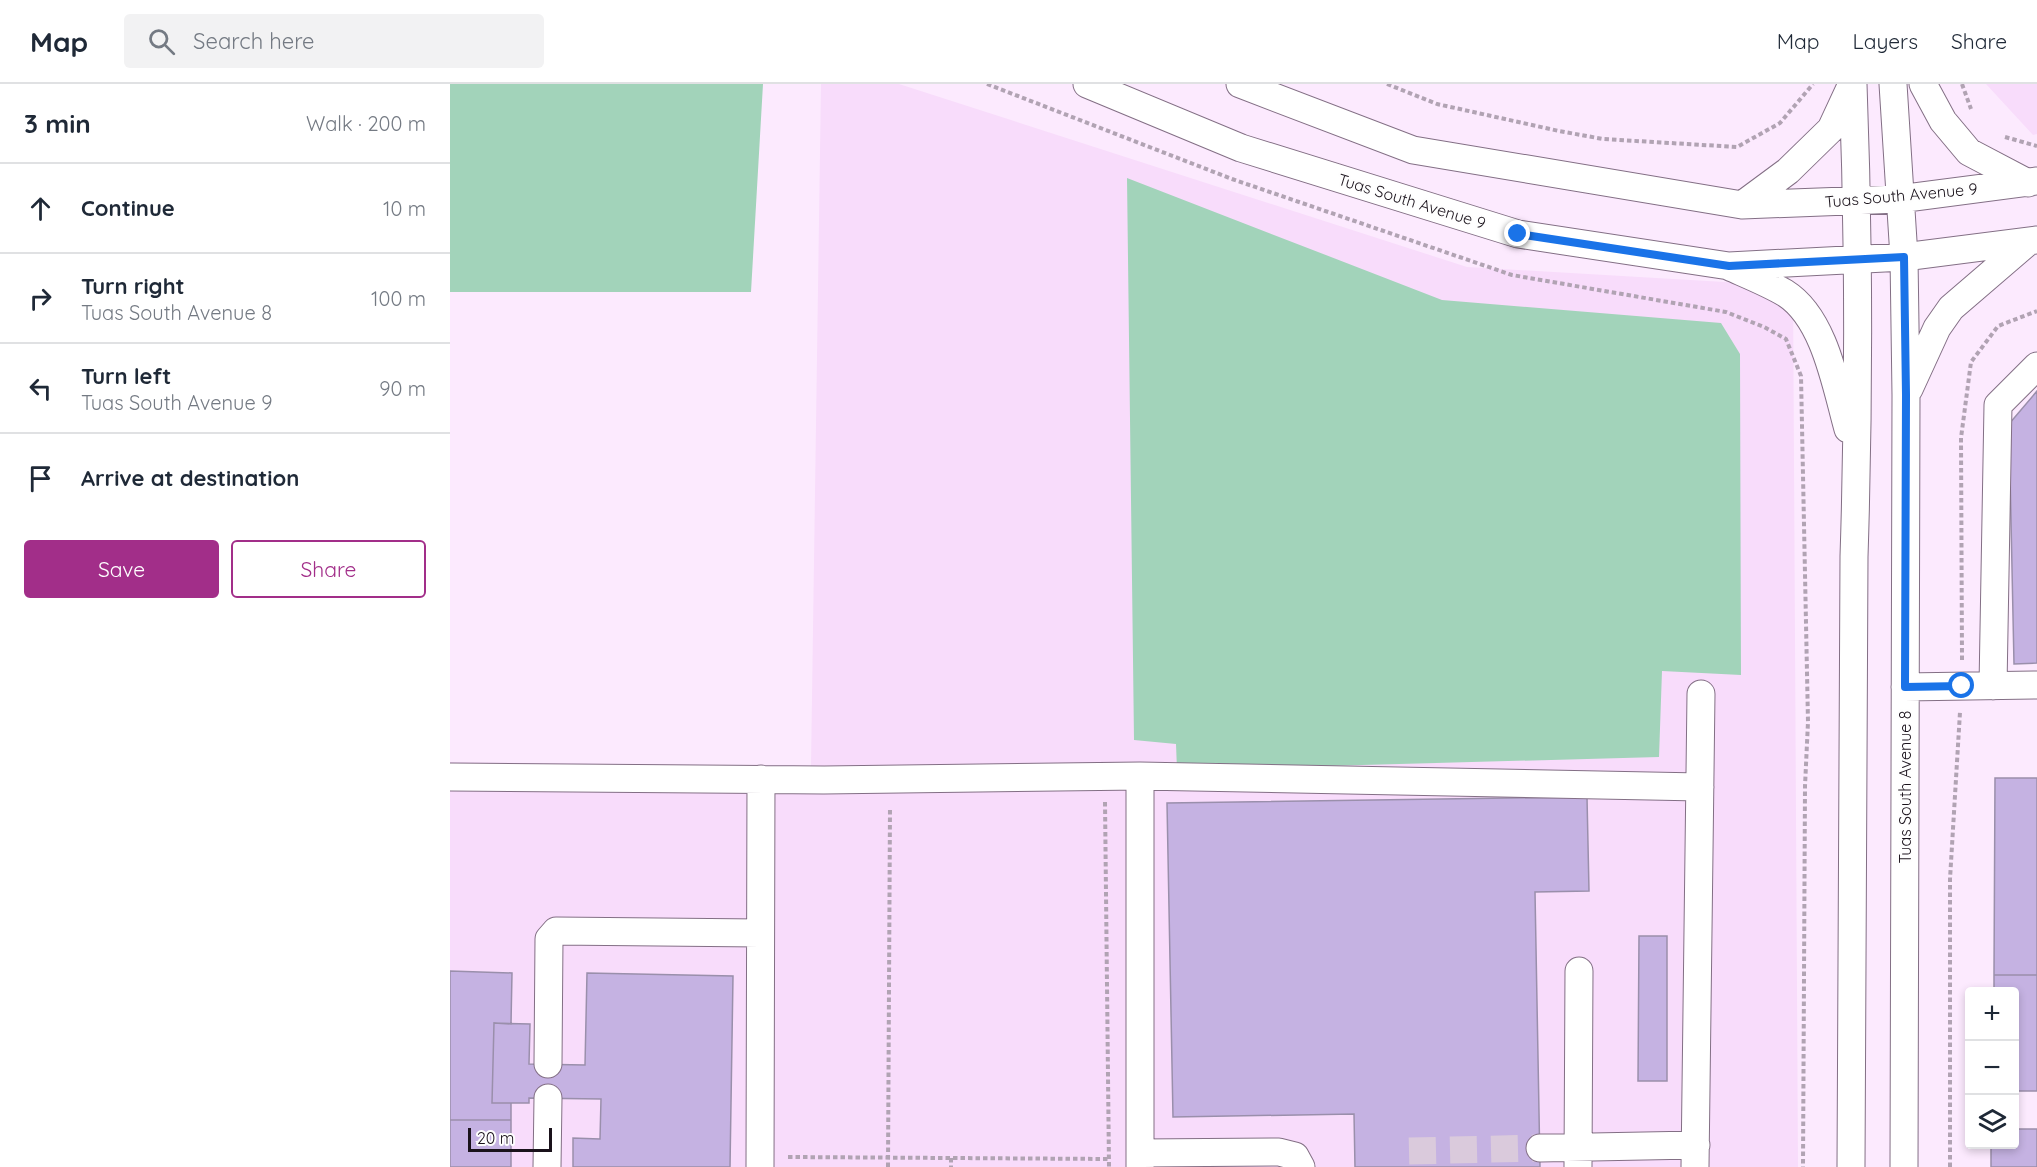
<!DOCTYPE html>
<meta charset="utf-8">
<style>
body{margin:0;font-family:Quicksand,sans-serif;background:#f2f2f3;color:#1f2937}
.controls{position:absolute;right:18px;bottom:18px;display:grid;overflow:hidden;border-radius:6px;box-shadow:0 3px 9px #0003}
.controls button{width:54px;height:54px;display:grid;place-items:center;padding:0;border:0;border-bottom:2px solid #e0e1e3;background:#fff;color:#1f2937;font:30px sans-serif}
.scale{position:absolute;left:18px;bottom:15px;width:84px;box-sizing:border-box;padding-left:6px;border:3px solid #1a121b;border-top:0;font-size:16px;line-height:21px;white-space:nowrap;color:#1a121b;-webkit-text-stroke:4px #fefefe;paint-order:stroke}
.stop{position:absolute;width:18px;height:18px;margin:-14px;border:4px solid #1a73e8;border-radius:50%;background:#fff}
.stop.end{background:#1a73e8;border-color:#fff;box-shadow:0 2px 6px #0008}
.list{margin:0;padding:0;list-style:none}
h2{display:flex;justify-content:space-between;align-items:center;height:78px;margin:0;padding:0 24px;font-size:26px}
h2 small{font-size:20px;font-weight:400;color:#747a83}
.list li{display:grid;grid-template-columns:39px 1fr auto;gap:18px;align-items:center;box-sizing:border-box;height:90px;padding:0 24px;border-top:2px solid #e0e1e3}
.list b{display:block;font-size:22px;white-space:nowrap}
.list p{margin:0;font-size:20px;white-space:nowrap;color:#747a83}
.list em{font-size:20px;font-style:normal;color:#747a83}
.actions{display:flex;gap:12px;padding:18px 24px}
.actions a{flex:1;padding:14px 0;border:2px solid #a22e89;border-radius:6px;text-align:center;font-size:21px;color:#a22e89}
.actions .main{background:#a22e89;color:#fff}
.icon{flex:none;width:33px;height:33px;fill:none;stroke:currentColor;stroke-width:2;stroke-linecap:round;stroke-linejoin:round}
.map{position:relative;flex:none;width:1587px;height:1083px;overflow:hidden}
header{display:flex;align-items:center;gap:36px;box-sizing:border-box;height:84px;padding:0 30px;background:#fff;border-bottom:2px solid #e0e1e3}
header strong{font-size:28px}
nav{display:flex;gap:33px;margin-inline-start:auto;font-size:21px}
.search{width:420px;height:54px;background:#f2f2f3;display:flex;align-items:center;gap:15px;box-sizing:border-box;padding:0 21px;border-radius:6px;color:#747a83;font-size:22px}
main{display:flex}
aside{flex:1;background:#fff}
.map>svg:first-child{display:block}
</style>
<header>
<strong>Map</strong>
<div class="search"><svg class="icon" aria-label="search" viewBox="0 0 24 24"><circle cx="10" cy="10" r="6"/><path d="M15 15l6 6"/></svg>Search here</div>
<nav><a>Map</a><a>Layers</a><a>Share</a></nav>
</header>
<main>
<aside>
<h2>3 min<small>Walk · 200 m</small></h2>
<ul class="list">
<li><svg class="icon" aria-label="ahead" viewBox="0 0 24 24"><path d="M12 20V5M6 11l6-6 6 6"/></svg><div><b>Continue</b></div><em>10 m</em></li>
<li><svg class="icon" aria-label="right" viewBox="0 0 24 24"><path d="M7 20v-9h11M14 6l5 5-5 5"/></svg><div><b>Turn right</b><p>Tuas South Avenue 8</p></div><em>100 m</em></li>
<li><svg class="icon" aria-label="left" viewBox="0 0 24 24"><path d="M17 20v-9H6M10 6l-5 5 5 5"/></svg><div><b>Turn left</b><p>Tuas South Avenue 9</p></div><em>90 m</em></li>
<li><svg class="icon" aria-label="arrive" viewBox="0 0 24 24"><path d="M6 21V4h12l-3 4 3 4H6"/></svg><div><b>Arrive at destination</b></div></li>
</ul>
<div class="actions"><a class="main">Save</a><a>Share</a></div>
</aside>
<div class="map">
<svg width="1587" height="1083" viewBox="0 0 1587 1083">
<rect width="100%" height="100%" fill="#fceafe"/>
<path fill="#f8dcfb" d="M 371,0 L 449,0 L 1017,183 L 1343,202 L 1348,1083 L 0,1083 L 0,678 L 361,682 Z
M 1536,0 L 1587,0 L 1587,50 L 1583,51 Z"/>
<path fill="#a2d3ba" d="M 0,0 L 313,0 L 301,208 L 0,208 Z
M 677,94 L 992,216 L 1271,239 L 1290,270 L 1291,591 L 1212,587 L 1209,673 L 727,686 L 726,660 L 684,656 Z"/>
<path fill="#c5b2e2" stroke="#9a8fab" stroke-width="1.5" d="M 1587,307 L 1587,579 L 1564,580 L 1559,340 Z
M 1545,694 L 1587,694 L 1587,891 L 1544,891 Z
M 1137,713 L 1139,807 L 1085,808 L 1090,1083 L 905,1083 L 904,1030 L 723,1033 L 717,719 Z
M 1189,852 L 1217,852 L 1217,997 L 1188,997 Z
M 0,887 L 62,889 L 61,940 L 44,939 L 42,1019 L 61,1019 L 61,1036 L 0,1036 Z
M 137,889 L 283,892 L 280,1083 L 123,1083 L 123,1054 L 150,1055 L 151,1015 L 79,1014 L 79,1019 L 42,1019 L 44,939 L 80,940 L 79,980 L 135,981 Z
M 1544,891 L 1587,891 L 1587,1007 L 1564,1007 L 1564,908 L 1544,908 Z
M 0,1036 L 61,1036 L 61,1083 L 0,1083 Z
M 1564,1045 L 1587,1045 L 1587,1083 L 1541,1083 L 1541,1060 L 1564,1060 Z"/>
<g fill="none" stroke-linecap="round" stroke-linejoin="round">
<path stroke="#dacadc" stroke-width="27" stroke-dasharray="27 14" stroke-linecap="butt" d="M 959,1067 L 1090,1064"/>
<defs>
<path id="minor" d="M 637,0 L 791,64 L 1068,150 L 1279,182 L 1454,173 L 1587,156
M 790,0 L 963,66 L 1292,121 L 1449,115 L 1587,97
M 1443,0 L 1454,173 L 1456,311 L 1454,1083
M 1473,0 L 1493,37 L 1519,68 L 1578,99
M 1292,121 L 1338,87 L 1381,45 L 1401,2
M 1280,183 C 1298,191 1318,199 1335,209 C 1375,234 1386,303 1398,345
M 1459,305 L 1487,244 L 1501,224 L 1579,157
M 1543,602 L 1548,321 L 1587,282
M 1455,603 L 1587,601
M 690,692 L 690,1083
M 0,693 L 374,696 L 690,692 L 1250,703
M 98,980 L 99,855 L 106,847 L 310,849
M 1090,1064 L 1246,1061
M 691,1069 L 829,1068 L 845,1072 L 851,1083
M 97,1083 L 98,1014
M 310,1083 L 311,695
M 1128,1083 L 1129,887
M 1245,1083 L 1251,610
M 1401,1083 L 1404,473 C 1409,316 1409,158 1403,0"/>
</defs>
<use href="#minor" stroke="#836f85" stroke-width="29"/>
<path stroke="#b1a3b3" stroke-width="4" stroke-dasharray="4.5 3" stroke-linecap="butt" d="M 537,0 L 782,95 L 1062,191 L 1276,228 L 1314,243 L 1336,255 L 1351,292 L 1358,638 L 1355,702 L 1353,1083
M 937,0 L 987,20 L 1109,47 L 1153,55 L 1287,63 L 1330,39 L 1363,0
M 1512,0 L 1521,25
M 1555,53 L 1587,62
M 1512,576 L 1511,354 L 1521,278 L 1548,242 L 1587,227
M 655,718 L 659,1083
M 338,1073 L 659,1075
M 501,1074 L 501,1083
M 438,1083 L 440,723
M 1500,1083 L 1500,795 L 1510,628"/>
<use href="#minor" stroke="#fff" stroke-width="27"/>
</g>
<g fill="none" stroke-linecap="round" stroke-linejoin="round">
<path stroke="#1a73e8" stroke-width="8" d="M 1068,150 L 1279,182 L 1454,173 L 1456,311 L 1455,603 L 1512,602"/>
</g>
<g text-anchor="middle" stroke-width="5" stroke-linejoin="round" paint-order="stroke">
<g font-size="16" fill="#1a121b" stroke="#fefefe">
<text transform="translate(1451 111) rotate(-5)" y="6">Tuas South Avenue 9</text>
<text transform="translate(962 117) rotate(17)" y="6">Tuas South Avenue 9</text>
<text transform="translate(1455 703) rotate(-90)" y="6">Tuas South Avenue 8</text>
</g>
</g>
</svg>
<div class="controls">
<button>+</button>
<button>−</button>
<button><svg class="icon" aria-label="layers" viewBox="0 0 24 24"><path d="M12 4l9 5-9 5-9-5zM3 14l9 5 9-5"/></svg></button>
</div>
<div class="scale">20 m</div>
<div class="stop" style="left:1512px;top:602px"></div>
<div class="stop end" style="left:1068px;top:150px"></div>
</div>
</main>
